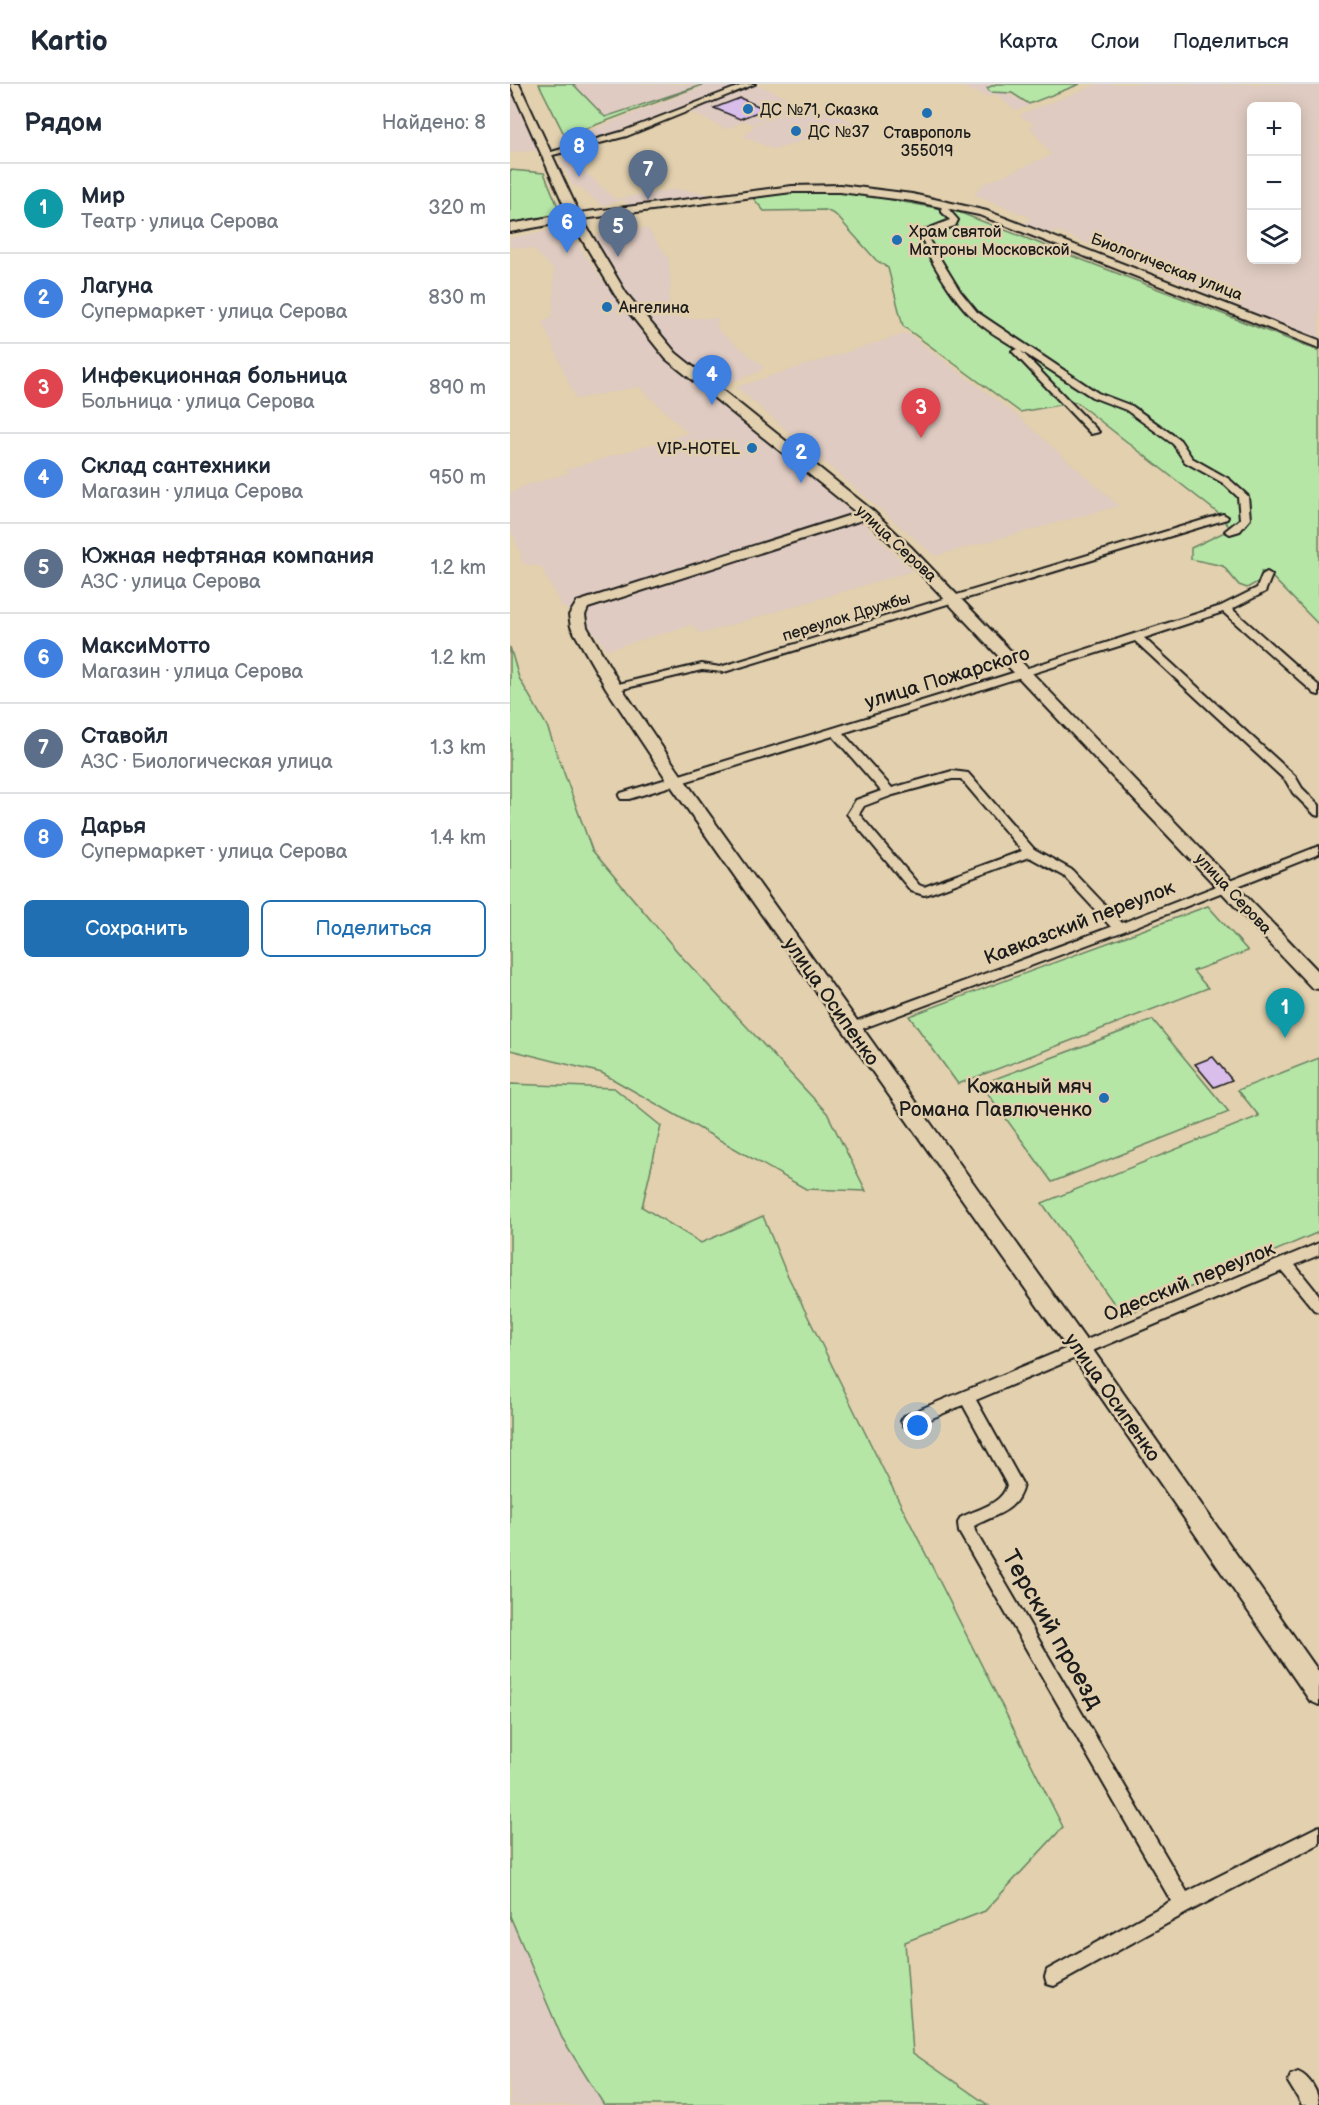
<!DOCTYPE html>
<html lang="ru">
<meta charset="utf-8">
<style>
body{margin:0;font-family:"Balsamiq Sans",sans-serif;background:#f2f2f3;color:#1f2937}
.controls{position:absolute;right:18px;top:18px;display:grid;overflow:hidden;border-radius:9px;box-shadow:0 3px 15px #0003}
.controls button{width:54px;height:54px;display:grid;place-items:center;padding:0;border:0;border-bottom:2px solid #e0e1e3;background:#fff;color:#1f2937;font:30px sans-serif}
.you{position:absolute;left:408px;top:1342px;width:21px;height:21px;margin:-15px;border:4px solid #fff;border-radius:50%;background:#1a73e8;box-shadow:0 0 0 9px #1a73e833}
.badge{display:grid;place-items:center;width:39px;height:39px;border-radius:50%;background:#1f6fb2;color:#fff;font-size:20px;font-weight:700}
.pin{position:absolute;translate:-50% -50px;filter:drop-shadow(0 2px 3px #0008)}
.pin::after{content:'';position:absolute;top:32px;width:21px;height:18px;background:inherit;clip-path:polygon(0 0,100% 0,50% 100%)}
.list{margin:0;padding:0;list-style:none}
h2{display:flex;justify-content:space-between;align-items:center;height:78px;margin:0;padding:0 24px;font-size:26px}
h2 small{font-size:20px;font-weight:400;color:#747a83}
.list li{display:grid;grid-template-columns:39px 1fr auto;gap:18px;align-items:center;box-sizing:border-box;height:90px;padding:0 24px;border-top:2px solid #e0e1e3}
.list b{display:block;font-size:22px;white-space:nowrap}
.list p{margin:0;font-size:20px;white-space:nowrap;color:#747a83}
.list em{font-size:20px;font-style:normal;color:#747a83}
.actions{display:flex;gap:12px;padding:18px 24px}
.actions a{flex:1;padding:14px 0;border:2px solid #1f6fb2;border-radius:9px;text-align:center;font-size:21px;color:#1f6fb2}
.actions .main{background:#1f6fb2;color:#fff}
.icon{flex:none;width:33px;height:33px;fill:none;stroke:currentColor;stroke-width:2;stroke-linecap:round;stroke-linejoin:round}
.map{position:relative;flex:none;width:809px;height:2021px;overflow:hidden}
header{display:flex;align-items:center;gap:36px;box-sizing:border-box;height:84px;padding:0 30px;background:#fff;border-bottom:2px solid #e0e1e3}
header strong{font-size:28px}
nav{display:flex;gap:33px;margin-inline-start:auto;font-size:21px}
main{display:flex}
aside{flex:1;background:#fff}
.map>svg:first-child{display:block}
</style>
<header>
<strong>Kartio</strong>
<nav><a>Карта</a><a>Слои</a><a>Поделиться</a></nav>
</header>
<main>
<aside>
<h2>Рядом<small>Найдено: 8</small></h2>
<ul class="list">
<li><span class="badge" style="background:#0f9aa8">1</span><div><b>Мир</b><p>Театр · улица Серова</p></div><em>320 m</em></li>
<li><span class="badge" style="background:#3f7fe0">2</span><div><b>Лагуна</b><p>Супермаркет · улица Серова</p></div><em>830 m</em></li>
<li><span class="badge" style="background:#e0444e">3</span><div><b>Инфекционная больница</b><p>Больница · улица Серова</p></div><em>890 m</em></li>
<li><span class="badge" style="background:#3f7fe0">4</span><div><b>Склад сантехники</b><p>Магазин · улица Серова</p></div><em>950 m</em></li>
<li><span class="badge" style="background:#5c6f8a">5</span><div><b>Южная нефтяная компания</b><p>АЗС · улица Серова</p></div><em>1.2 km</em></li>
<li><span class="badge" style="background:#3f7fe0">6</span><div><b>МаксиМотто</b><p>Магазин · улица Серова</p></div><em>1.2 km</em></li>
<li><span class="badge" style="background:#5c6f8a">7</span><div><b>Ставойл</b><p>АЗС · Биологическая улица</p></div><em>1.3 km</em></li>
<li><span class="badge" style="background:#3f7fe0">8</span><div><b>Дарья</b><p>Супермаркет · улица Серова</p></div><em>1.4 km</em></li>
</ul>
<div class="actions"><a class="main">Сохранить</a><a>Поделиться</a></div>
</aside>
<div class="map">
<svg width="809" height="2021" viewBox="0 0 809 2021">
<rect width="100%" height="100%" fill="#e2d0ae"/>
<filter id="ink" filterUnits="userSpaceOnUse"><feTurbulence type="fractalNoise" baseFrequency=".0167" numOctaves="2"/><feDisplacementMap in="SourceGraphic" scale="12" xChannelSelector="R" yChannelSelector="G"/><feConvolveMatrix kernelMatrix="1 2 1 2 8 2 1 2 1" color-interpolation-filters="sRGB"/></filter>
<g filter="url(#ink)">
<path fill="#dfcbc1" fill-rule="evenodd" d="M 0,0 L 1,0 L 29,66 L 0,69 Z
M 29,0 L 195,0 L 59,51 L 54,50 Z
M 199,0 L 232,0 L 68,62 L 56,56 Z
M 447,0 L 484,0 L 486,1 L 483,3 L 521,21 L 506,27 L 485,10 L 476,13 Z
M 588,0 L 710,0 L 729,8 L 713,0 L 809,0 L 809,255 L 547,147 L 539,150 L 514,141 L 521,134 L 464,110 L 473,100 L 541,71 L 520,43 L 524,39 L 510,33 L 511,30 ZM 742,22 L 786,22 L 786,176 L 742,176 Z
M 246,2 L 254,3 L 298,23 L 309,24 L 350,40 L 307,58 L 300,54 L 265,66 L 234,53 L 244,41 L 290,25 L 243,40 L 234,37 L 216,45 L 180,28 Z
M 58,72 L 105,115 L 166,105 L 196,109 L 199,114 L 120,124 L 114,116 L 92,122 L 68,102 L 63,102 L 50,77 Z
M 52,144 L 58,146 L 94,198 L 139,256 L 351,436 L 402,487 L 191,550 L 182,541 L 97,566 L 71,532 L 52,523 L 31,483 L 11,479 L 11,469 L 0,443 L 0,410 L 11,403 L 61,388 L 55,386 L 178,349 L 129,303 L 66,315 L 32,237 L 40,235 L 43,228 L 44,186 L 23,165 L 0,163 L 0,154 Z
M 137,144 L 158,173 L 161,198 L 157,234 L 207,234 L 208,246 L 253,282 L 249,288 L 206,304 L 159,261 L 109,202 L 85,152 Z
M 397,249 L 508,332 L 609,422 L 425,472 L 226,303 Z
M 0,1832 L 52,1954 L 94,2021 L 0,2021 Z"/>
<path fill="#b5e6a6" stroke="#688161" stroke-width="1.5" d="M 29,0 L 63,0 L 95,33 L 195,0 L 59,51 L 54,50 Z
M 486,0 L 570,0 L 519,20 L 502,9 L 480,8 L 477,4 Z
M 0,86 L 34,89 L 51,130 L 0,139 Z
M 298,106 L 350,110 L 448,128 L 809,267 L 809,541 L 760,491 L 751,487 L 753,495 L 737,504 L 729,501 L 713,482 L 681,475 L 681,464 L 721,445 L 708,429 L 566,318 L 510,328 L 393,242 L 378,184 L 366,176 L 326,131 L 316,126 L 254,127 L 243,114 Z
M 0,563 L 9,594 L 37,642 L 82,766 L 172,873 L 317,1029 L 356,1107 L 296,1105 L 92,989 L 0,966 Z
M 698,822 L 738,867 L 683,887 L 698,904 L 448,1000 L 399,932 Z
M 643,936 L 719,1028 L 542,1098 L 471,1000 Z
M 809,974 L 809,1148 L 613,1232 L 532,1119 L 749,1032 L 728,1006 Z
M 0,1000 L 104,1004 L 151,1042 L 132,1123 L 191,1159 L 253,1132 L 275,1186 L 371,1381 L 553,1743 L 475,1827 L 395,1858 L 403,1969 L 478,2021 L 94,2021 L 52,1954 L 0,1832 Z"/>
<path fill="#d9beec" stroke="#1c1c1c" stroke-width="1.5" d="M 230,14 L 255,25 L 230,35 L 204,24 Z
M 703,973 L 722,996 L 704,1003 L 685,980 Z"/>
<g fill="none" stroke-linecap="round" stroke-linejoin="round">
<defs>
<path id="street" d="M 235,0 L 245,0 L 117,52 L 35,73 L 31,71 L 111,48 Z
M 431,118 L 437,118 L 440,127 L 448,136 L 445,142 L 419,150 L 420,158 L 450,207 L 467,228 L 588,309 L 622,322 L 670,356 L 682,374 L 719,395 L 738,412 L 740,435 L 730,447 L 720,450 L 715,447 L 730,435 L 728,413 L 713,399 L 675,378 L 663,360 L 616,326 L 582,313 L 511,267 L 589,348 L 581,350 L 502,267 L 508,265 C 492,255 474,245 461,232 C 447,219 409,164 412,147 L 440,136 L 432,128 Z
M 713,430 L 718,433 L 717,435 L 214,588 L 192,586 L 104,607 L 98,604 L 100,602 L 192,580 L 210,583 Z
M 757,488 L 762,491 L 755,508 L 722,525 L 809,602 L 809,611 L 805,610 L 713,528 L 634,554 L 785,692 L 792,704 L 809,721 L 809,732 L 805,731 L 783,709 L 776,697 L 625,557 L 333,649 L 382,704 L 442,687 L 458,689 L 524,765 L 562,786 L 612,839 L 809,762 L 809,770 L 614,847 L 346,947 L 336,947 L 334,944 L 336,941 L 601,843 L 554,792 L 519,773 L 418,810 L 414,811 L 401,807 L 337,730 L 346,716 L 371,707 L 323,652 L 119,715 L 111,715 L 109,712 L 111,709 L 490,593 L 711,522 L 747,504 L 752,491 ZM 442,695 L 451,695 L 512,767 L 414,803 L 409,801 L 349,730 L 354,722 L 383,711 Z
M 809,1159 L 809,1171 L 785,1181 L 809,1211 L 809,1228 L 804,1226 L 772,1187 L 466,1316 L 513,1401 C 507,1428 486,1430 464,1442 L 465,1447 L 677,1808 L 809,1742 L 809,1760 L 680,1827 L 544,1902 L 537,1900 L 535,1893 L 537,1886 L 661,1817 L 449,1448 L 448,1439 L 450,1434 C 466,1425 492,1421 497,1401 L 453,1321 L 399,1344 L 394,1342 L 391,1337 L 394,1332 Z
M 788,1988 C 800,1993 809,2009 809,2021 L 792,2021 L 778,1998 L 781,1991 Z"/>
<path id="secondary" d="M 0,0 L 9,0 L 69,129 L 282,102 L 330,101 L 402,110 L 477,127 L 809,256 L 809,264 L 469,131 L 402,117 L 330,108 L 282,108 L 72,135 L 116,209 L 166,269 L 363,427 L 401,463 L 809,888 L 809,905 L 802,904 L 391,469 L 355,435 L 78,524 L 75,531 L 77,543 L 112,604 L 171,691 L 578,1259 L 809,1588 L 809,1621 L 800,1617 L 562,1271 L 159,699 L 96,604 L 61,543 L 59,531 L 67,518 L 347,429 L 156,275 L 105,211 L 61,137 L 0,148 L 0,140 L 58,130 Z"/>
</defs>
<use href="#street" stroke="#1c1c1c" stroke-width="4"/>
<use href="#secondary" stroke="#1c1c1c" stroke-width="4"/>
<use href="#street" fill="#e2d0ae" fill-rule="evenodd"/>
<use href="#secondary" fill="#e2d0ae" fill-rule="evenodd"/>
</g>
</g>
<g fill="#1f6fb2" stroke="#e2d0ae" stroke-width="2">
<circle cx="238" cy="25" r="6"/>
<circle cx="417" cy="29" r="6"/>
<circle cx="286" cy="47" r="6"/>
<circle cx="387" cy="156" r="6"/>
<circle cx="97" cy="223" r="6"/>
<circle cx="242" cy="364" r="6"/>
<circle cx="594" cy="1014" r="6"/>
</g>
<g text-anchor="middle" stroke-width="5" stroke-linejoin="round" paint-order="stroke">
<g font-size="16" fill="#1c1c1c" stroke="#e2d0ae" text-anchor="start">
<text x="250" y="31">ДС №71, Сказка</text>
<text x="298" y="53">ДС №37</text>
<text x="417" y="54" text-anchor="middle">Ставрополь<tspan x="417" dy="18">355019</tspan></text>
<text x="399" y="153">Храм святой<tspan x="399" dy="18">Матроны Московской</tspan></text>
<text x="109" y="229">Ангелина</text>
<text x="230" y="370" text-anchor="end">VIP-HOTEL</text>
</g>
<g font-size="16" fill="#1c1c1c" stroke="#e2d0ae">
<text transform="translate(657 182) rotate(21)" y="6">Биологическая улица</text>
<text transform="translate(387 459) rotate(43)" y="6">улица Серова</text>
<text transform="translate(336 532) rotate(-17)" y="6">переулок Дружбы</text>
<text transform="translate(724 809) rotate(47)" y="6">улица Серова</text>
</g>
<g font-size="20" fill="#1c1c1c" stroke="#e2d0ae">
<text transform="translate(437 593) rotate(-17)" y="7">улица Пожарского</text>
<text transform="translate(569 838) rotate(-21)" y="7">Кавказский переулок</text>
<text transform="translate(322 917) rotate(55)" y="7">улица Осипенко</text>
<text transform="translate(679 1197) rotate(-22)" y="7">Одесский переулок</text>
<text transform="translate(603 1313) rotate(55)" y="7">улица Осипенко</text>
</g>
<g font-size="20" fill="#1c1c1c" stroke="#e2d0ae" text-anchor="end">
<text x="582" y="1009">Кожаный мяч<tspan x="582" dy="23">Романа Павлюченко</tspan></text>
</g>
<g font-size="24" fill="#1c1c1c" stroke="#e2d0ae">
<text transform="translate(543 1545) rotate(60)" y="8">Терский проезд</text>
</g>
</g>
</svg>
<div class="controls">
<button>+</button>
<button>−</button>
<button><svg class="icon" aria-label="layers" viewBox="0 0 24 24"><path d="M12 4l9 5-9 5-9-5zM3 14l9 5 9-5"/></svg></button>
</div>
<div class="you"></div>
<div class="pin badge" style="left:775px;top:954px;background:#0f9aa8">1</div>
<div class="pin badge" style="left:291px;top:399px;background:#3f7fe0">2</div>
<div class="pin badge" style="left:411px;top:354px;background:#e0444e">3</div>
<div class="pin badge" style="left:202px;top:321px;background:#3f7fe0">4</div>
<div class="pin badge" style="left:108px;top:173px;background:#5c6f8a">5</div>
<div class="pin badge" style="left:57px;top:169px;background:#3f7fe0">6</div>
<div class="pin badge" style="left:138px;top:116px;background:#5c6f8a">7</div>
<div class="pin badge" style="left:69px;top:93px;background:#3f7fe0">8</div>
</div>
</main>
